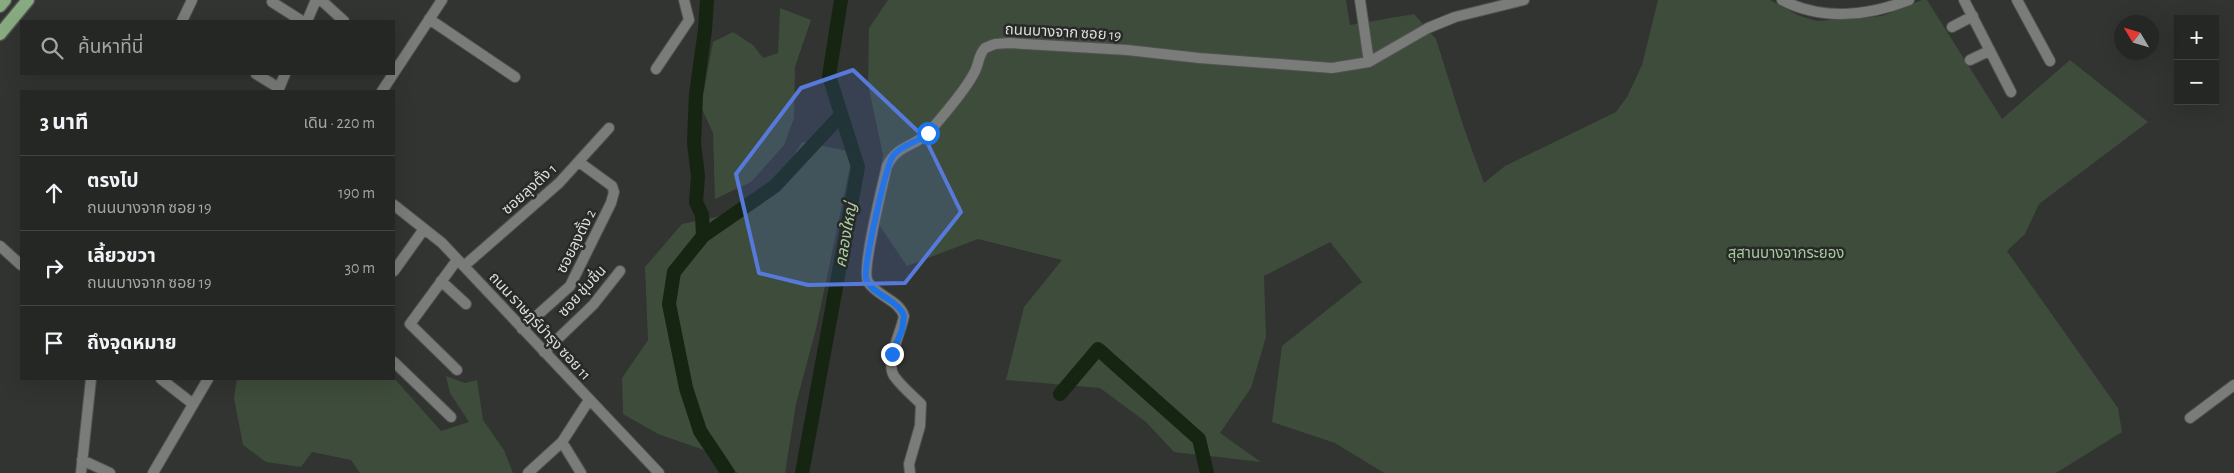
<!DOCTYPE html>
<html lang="th">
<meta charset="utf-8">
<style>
body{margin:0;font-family:"Alegreya Sans","Noto Sans Thai",sans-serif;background:#313331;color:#f1f3f6}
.controls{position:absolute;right:15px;top:15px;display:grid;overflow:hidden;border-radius:0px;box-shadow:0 5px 20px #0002}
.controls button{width:45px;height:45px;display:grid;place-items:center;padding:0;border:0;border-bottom:1px solid #424441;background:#252724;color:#f1f3f6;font:25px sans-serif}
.compass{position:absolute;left:2114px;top:15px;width:45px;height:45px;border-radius:50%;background:#252724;box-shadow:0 5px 20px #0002;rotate:308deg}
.stop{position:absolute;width:15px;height:15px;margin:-11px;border:4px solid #1a73e8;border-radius:50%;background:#fff}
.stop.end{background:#1a73e8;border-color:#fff;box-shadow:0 1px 5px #0008}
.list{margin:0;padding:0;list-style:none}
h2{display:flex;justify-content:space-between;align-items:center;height:65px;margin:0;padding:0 20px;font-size:21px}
h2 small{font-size:16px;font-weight:400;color:#a3a5a6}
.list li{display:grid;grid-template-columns:32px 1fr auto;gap:15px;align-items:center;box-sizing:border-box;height:75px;padding:0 20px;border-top:1px solid #424441}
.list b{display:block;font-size:19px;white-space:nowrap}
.list p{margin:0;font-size:16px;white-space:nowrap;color:#a3a5a6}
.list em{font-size:16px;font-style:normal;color:#a3a5a6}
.icon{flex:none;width:28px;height:28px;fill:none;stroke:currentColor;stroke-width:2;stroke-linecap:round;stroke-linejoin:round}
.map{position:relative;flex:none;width:2234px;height:473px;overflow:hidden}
.search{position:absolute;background:#252724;box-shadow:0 5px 20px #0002;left:20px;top:20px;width:375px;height:55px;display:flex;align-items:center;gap:12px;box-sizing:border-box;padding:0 18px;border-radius:0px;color:#a3a5a6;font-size:19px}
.panel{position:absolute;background:#252724;box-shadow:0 5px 20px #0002;left:20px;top:90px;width:375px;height:290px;border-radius:0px}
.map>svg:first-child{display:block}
</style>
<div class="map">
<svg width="2234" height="473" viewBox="0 0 2234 473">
<rect width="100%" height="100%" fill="#313430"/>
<path fill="#3e4c3b" d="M 888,0 L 1346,0 L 1350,25 L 1414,14 L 1436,39 L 1464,128 L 1484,183 L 1505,166 L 1616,112 L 1627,97 L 1642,65 L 1658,0 L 1770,0 L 1800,16 L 1817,21 L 1882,16 L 1922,0 L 1927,0 L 2002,119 L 2070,60 L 2148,122 L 2039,204 L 2025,234 L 2007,251 L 2118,408 L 2122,432 L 2056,473 L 1384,473 L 1335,443 L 1272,422 L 1282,346 L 1362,282 L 1330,242 L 1264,276 L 1266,337 L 1251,388 L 1220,433 L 1261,462 L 1174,452 L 1146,422 L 1100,388 L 1006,380 L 1024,307 L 1062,260 L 978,239 L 907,266 L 876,220 L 883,155 L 868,84 L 869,28 Z
M 780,8 L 811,20 L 795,67 L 794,118 L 784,145 L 751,182 L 715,199 L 713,133 L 701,107 L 713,42 L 733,32 L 753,45 L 763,58 L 778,53 Z
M 802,142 L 853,152 L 816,329 L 796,404 L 785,473 L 738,473 L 704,450 L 658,434 L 623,414 L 622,378 L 648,340 L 645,267 L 682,224 L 735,213 L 759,202 L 775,186 Z
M 446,376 L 465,383 L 477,380 L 483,420 L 504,450 L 513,473 L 360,473 L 351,460 L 312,452 L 301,467 L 266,462 L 243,445 L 234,398 L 237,379 L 394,378 L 441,431 L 469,422 L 450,393 Z"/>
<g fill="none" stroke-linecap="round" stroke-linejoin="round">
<path stroke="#152511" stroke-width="14" d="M 703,236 L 702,215 L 696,202 L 698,176 L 694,143 L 696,94 L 705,30 L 707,0
M 1060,394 L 1098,349 L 1199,439 L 1207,473
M 728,473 L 700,431 L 686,388 L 669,304 L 674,272 L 703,236 L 775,186 L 841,115
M 802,473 L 858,167 L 829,76 L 841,0"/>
<defs>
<path id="minor" d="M 321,0 L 344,21
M 1360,0 L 1369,62
M 1782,0 C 1822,21 1868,16 1909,0
M 1964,0 L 2011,92
M 2017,0 L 2050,61
M 272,2 L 302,21
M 429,19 L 515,77
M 182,21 L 192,0
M 307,21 L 316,0
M 1952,27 L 1973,16
M 1970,60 L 1989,51
M 656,69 L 689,20 L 684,0
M 256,74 L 279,88
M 278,91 L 285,74
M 382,91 L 442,0
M 394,205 L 442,243 L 659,473
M 0,246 L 21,265
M 464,266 L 559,183 L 609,128
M 394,271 L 424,229
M 441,281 L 466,304
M 522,329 L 570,286 L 611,203 L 614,192 L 612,186 L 579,162
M 544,352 L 593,305 L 620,271
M 394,362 L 451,417
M 457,370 L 410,324 L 457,260
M 161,379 L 193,404
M 2190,418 L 2234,385
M 562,442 L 581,473
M 82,460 L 110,473
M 81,473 L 91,379
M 153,473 L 208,379
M 528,473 L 562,442 L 589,400
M 910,473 L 909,464 L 920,426 L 921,404 C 912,395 901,386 894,376 C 885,362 901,333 904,316 C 899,300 877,296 868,282 C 861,271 883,184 887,166 C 898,144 915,147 929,132 C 942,117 965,91 974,73 C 979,65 978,55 985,48 L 995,44 L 1009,43 L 1127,50 L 1199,58 L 1332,68 L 1369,62 L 1428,28 L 1455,17 L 1524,0"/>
<path id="major" d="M 0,6 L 5,0
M 0,34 L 28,0"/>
</defs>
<use href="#minor" stroke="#50534f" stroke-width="12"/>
<use href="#major" stroke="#50534f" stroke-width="15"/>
<use href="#minor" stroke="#797c78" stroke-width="10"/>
<use href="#major" stroke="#88aa80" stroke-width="12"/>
</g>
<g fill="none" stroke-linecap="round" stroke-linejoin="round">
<path stroke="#1a73e8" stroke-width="6" d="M 892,354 L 902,330 L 904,316 C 899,300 871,294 866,279 C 863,268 886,165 893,156 C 902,144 918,143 928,133"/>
</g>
<path fill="#577ada" fill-opacity="0.2" stroke="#577ada" stroke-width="4" stroke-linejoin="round" d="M 853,70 L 925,138 L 961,212 L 905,283 L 808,285 L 759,273 L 736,174 L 801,88 Z"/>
<g text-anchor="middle" stroke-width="5" stroke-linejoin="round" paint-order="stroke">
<g font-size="15" fill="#dddfdd" stroke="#272a27">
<text transform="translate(1063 32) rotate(3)" y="5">ถนนบางจาก ซอย 19</text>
<text transform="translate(529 189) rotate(-42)" y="5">ซอยลุงตั้ง 1</text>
<text transform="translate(576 241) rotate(-63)" y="5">ซอยลุงตั้ง 2</text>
<text transform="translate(582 291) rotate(-48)" y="5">ซอย ชุ่มชื่น</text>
<text transform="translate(540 326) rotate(47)" y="5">ถนน ราษฎร์บำรุง ซอย 11</text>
</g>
<g font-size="15" fill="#a6ca9e" stroke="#272a27">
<text x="1786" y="258">สุสานบางจากระยอง</text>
</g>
<g font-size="16" font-style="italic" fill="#abcfa3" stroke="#272a27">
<text transform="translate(845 235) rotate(-80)" y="6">คลองใหญ่</text>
</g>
</g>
</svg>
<div class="controls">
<button>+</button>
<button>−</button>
</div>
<svg class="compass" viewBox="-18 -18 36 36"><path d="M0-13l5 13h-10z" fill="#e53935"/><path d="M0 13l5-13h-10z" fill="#a3a5a6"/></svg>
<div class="stop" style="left:928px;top:133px"></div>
<div class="stop end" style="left:892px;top:354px"></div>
<div class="search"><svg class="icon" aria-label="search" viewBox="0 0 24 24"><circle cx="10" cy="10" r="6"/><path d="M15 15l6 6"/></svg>ค้นหาที่นี่</div>
<section class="panel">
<h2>3 นาที<small>เดิน · 220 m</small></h2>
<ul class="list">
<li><svg class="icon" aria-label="ahead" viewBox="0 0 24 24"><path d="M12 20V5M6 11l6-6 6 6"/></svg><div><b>ตรงไป</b><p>ถนนบางจาก ซอย 19</p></div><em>190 m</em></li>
<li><svg class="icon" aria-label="right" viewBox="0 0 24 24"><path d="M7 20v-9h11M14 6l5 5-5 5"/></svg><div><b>เลี้ยวขวา</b><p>ถนนบางจาก ซอย 19</p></div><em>30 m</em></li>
<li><svg class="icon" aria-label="arrive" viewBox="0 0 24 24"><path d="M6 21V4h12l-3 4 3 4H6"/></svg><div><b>ถึงจุดหมาย</b></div></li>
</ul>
</section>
</div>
